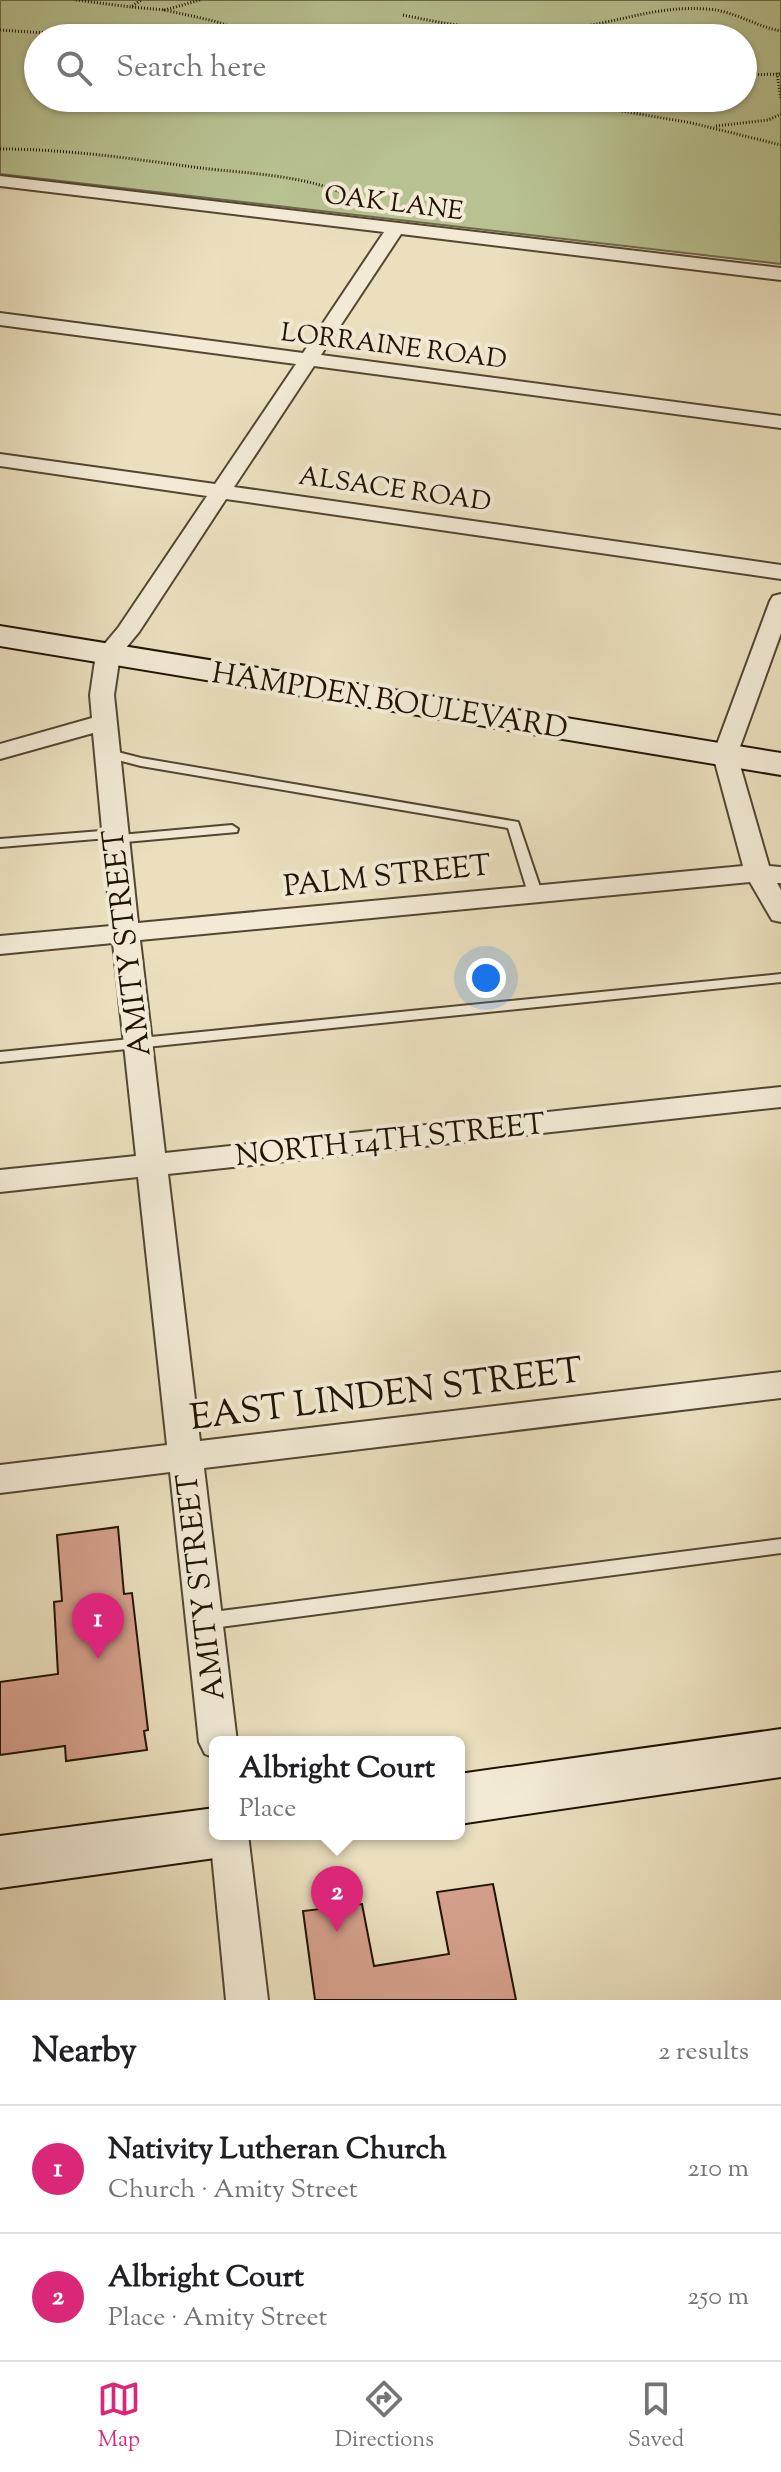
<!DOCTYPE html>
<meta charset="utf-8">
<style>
body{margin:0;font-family:"Sorts Mill Goudy",serif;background:#f2f2f2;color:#202124}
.you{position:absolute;left:486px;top:978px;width:28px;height:28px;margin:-20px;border:6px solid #fff;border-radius:50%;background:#1a73e8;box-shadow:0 0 0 12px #1a73e833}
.badge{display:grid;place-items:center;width:52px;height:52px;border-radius:50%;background:#db2777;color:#fff;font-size:26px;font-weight:700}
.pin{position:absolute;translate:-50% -66px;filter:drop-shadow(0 2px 4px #0008)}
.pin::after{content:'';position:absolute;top:42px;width:28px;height:24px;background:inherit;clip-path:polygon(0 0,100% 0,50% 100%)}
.popup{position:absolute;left:209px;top:1736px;width:256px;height:104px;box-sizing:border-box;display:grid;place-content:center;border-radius:12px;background:#fff;filter:drop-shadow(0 2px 6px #0005);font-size:26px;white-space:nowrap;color:#757577}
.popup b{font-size:30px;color:#202124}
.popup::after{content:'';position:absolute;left:50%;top:100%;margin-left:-16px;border:16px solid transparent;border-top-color:#fff}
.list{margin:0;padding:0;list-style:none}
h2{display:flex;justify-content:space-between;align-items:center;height:104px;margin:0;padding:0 32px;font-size:34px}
h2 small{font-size:26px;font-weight:400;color:#757577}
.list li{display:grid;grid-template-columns:52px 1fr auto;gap:24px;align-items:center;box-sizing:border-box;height:128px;padding:0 32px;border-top:2px solid #e0e0e0}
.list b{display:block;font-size:30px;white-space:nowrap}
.list p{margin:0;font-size:26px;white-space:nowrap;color:#757577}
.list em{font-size:26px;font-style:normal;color:#757577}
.icon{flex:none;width:44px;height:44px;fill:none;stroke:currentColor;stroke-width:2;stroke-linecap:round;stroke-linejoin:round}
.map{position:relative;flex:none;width:781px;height:2000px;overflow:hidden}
.search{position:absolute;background:#fff;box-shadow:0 2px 6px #0004;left:24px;right:24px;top:24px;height:88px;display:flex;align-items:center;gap:20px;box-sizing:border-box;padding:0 28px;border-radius:44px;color:#757577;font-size:30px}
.sheet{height:360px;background:#fff}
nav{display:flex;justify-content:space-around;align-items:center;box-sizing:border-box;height:112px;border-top:2px solid #e0e0e0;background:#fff;font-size:22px;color:#757577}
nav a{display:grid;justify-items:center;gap:4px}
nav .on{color:#db2777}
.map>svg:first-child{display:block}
</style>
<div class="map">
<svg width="781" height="2000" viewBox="0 0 781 2000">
<rect width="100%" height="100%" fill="#ebdfbe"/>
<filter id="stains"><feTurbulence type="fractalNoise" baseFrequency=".0025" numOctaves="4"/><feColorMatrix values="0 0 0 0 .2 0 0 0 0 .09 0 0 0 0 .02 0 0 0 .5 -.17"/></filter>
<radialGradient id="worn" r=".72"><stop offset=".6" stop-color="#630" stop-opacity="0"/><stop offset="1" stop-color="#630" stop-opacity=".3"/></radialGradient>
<path fill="#b8c190" stroke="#6c6a49" stroke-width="2" fill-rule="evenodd" d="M 0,0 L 781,0 L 781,264 L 0,174 ZM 38,38 L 743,38 L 743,98 L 38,98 Z"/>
<path fill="#d6a18d" stroke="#211302" stroke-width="2" d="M 118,1527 L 124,1594 L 132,1593 L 148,1730 L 144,1731 L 147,1750 L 66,1761 L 65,1746 L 0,1755 L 0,1682 L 58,1674 L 54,1602 L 62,1601 L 57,1535 Z
M 493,1884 L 516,2000 L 315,2000 L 303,1911 L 362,1904 L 374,1966 L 449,1954 L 437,1892 Z"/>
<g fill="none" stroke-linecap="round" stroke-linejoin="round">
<defs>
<path id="lane" d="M 106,749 L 141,758 L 518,822 L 542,893 L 535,897 L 528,893 L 508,828 L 141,766 L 102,756 L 100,753 Z
M 232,825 L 238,829 L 237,832 L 114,843 L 109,842 L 108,838 L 0,847 L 0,839 L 114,830 L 119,831 L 120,835 Z
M 781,974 L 781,982 L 0,1062 L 0,1052 Z
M 781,1539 L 781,1553 L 205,1629 L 199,1626 L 196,1621 L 199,1616 L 205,1613 Z"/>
<path id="street" d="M 0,176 L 781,268 L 781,280 L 401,234 L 321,355 L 781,416 L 781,428 L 314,366 L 234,487 L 781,565 L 781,579 L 226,499 L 139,632 L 120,655 L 114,695 L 138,923 L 743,866 L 713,755 L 770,601 L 773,596 L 781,594 L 781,633 L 737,755 L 769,866 L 781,867 L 781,883 L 777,883 L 781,890 L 781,922 L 772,920 L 750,882 L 140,940 L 165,1153 L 781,1087 L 781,1107 L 168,1174 L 200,1441 L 781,1372 L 781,1398 L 204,1468 L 237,1742 L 215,1742 L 215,1758 L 205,1754 L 199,1742 L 170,1472 L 0,1493 L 0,1465 L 167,1445 L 138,1177 L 0,1192 L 0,1170 L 136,1156 L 113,943 L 0,954 L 0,936 L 111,926 L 93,733 L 0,759 L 0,744 L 92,718 L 90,695 L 96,654 L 118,628 L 207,496 L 0,466 L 0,454 L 215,484 L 296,364 L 0,325 L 0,313 L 303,353 L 384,232 L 0,186 Z
M 215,1822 L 215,1834 L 248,1834 L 268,2000 L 226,2000 L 210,1834 Z"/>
<path id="secondary" d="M 0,626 L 781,753 L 781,775 L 0,646 Z
M 781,1729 L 781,1777 L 459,1824 L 459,1774 Z
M 215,1808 L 215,1834 L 242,1834 L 235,1851 L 215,1858 L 0,1888 L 0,1836 Z"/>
</defs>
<use href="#lane" stroke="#544631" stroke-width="4"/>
<use href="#street" stroke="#544631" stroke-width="4"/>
<use href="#secondary" stroke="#211302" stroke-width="4"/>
<path stroke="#211302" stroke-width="3" stroke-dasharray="1 2" stroke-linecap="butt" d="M 76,0 L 131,7 L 141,0
M 200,0 L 165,10 L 214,21 L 266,38
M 132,7 L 165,10
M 403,15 C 463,28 524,36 585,26 C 629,19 659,6 706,9 C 733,10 754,26 781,31
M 0,30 L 124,38
M 777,73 L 781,99
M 743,75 L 781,74
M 545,98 L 692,123 L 781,145
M 716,126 L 768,120 L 781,114
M 0,149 C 68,149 134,159 201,168 C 249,174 322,175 361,204"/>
<use href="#lane" fill="#f2ead5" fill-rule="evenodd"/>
<use href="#street" fill="#f2ead5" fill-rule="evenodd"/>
<use href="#secondary" fill="#f2ead5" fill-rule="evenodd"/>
</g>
<g text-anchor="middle" stroke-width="8" stroke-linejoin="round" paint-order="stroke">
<g font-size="26" fill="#211302" stroke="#f2ead5">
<text transform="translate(394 202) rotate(7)" y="9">OAK LANE</text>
<text transform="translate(394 345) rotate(7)" y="9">LORRAINE ROAD</text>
<text transform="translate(395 488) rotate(8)" y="9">ALSACE ROAD</text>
</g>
<g font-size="30" fill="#211302" stroke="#f2ead5">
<text transform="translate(390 700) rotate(9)" y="10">HAMPDEN BOULEVARD</text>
<text transform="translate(387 875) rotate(-6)" y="10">PALM STREET</text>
<text transform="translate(126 943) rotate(-97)" y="10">AMITY STREET</text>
<text transform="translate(390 1139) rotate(-6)" y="10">NORTH 14TH STREET</text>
<text transform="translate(200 1587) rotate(-97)" y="10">AMITY STREET</text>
</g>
<g font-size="36" fill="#211302" stroke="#f2ead5">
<text transform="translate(386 1392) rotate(-7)" y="13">EAST LINDEN STREET</text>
</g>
</g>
<rect width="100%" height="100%" filter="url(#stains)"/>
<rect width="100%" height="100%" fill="url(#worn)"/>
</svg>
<div class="you"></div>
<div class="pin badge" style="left:98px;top:1659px">1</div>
<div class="pin badge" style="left:337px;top:1932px">2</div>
<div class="popup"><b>Albright Court</b>Place</div>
<div class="search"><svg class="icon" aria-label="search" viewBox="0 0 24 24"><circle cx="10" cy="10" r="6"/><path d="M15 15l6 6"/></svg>Search here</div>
</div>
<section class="sheet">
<h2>Nearby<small>2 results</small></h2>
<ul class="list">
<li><span class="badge">1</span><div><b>Nativity Lutheran Church</b><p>Church · Amity Street</p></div><em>210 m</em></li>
<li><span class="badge">2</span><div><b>Albright Court</b><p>Place · Amity Street</p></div><em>250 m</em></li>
</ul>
</section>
<nav>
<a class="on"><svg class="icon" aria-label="map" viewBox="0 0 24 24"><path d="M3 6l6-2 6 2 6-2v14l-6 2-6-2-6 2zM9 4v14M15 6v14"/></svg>Map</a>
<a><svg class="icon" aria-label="directions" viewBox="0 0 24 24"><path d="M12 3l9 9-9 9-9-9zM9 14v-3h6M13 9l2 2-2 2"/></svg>Directions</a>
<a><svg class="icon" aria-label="saved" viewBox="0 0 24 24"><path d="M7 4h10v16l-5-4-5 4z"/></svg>Saved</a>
</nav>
